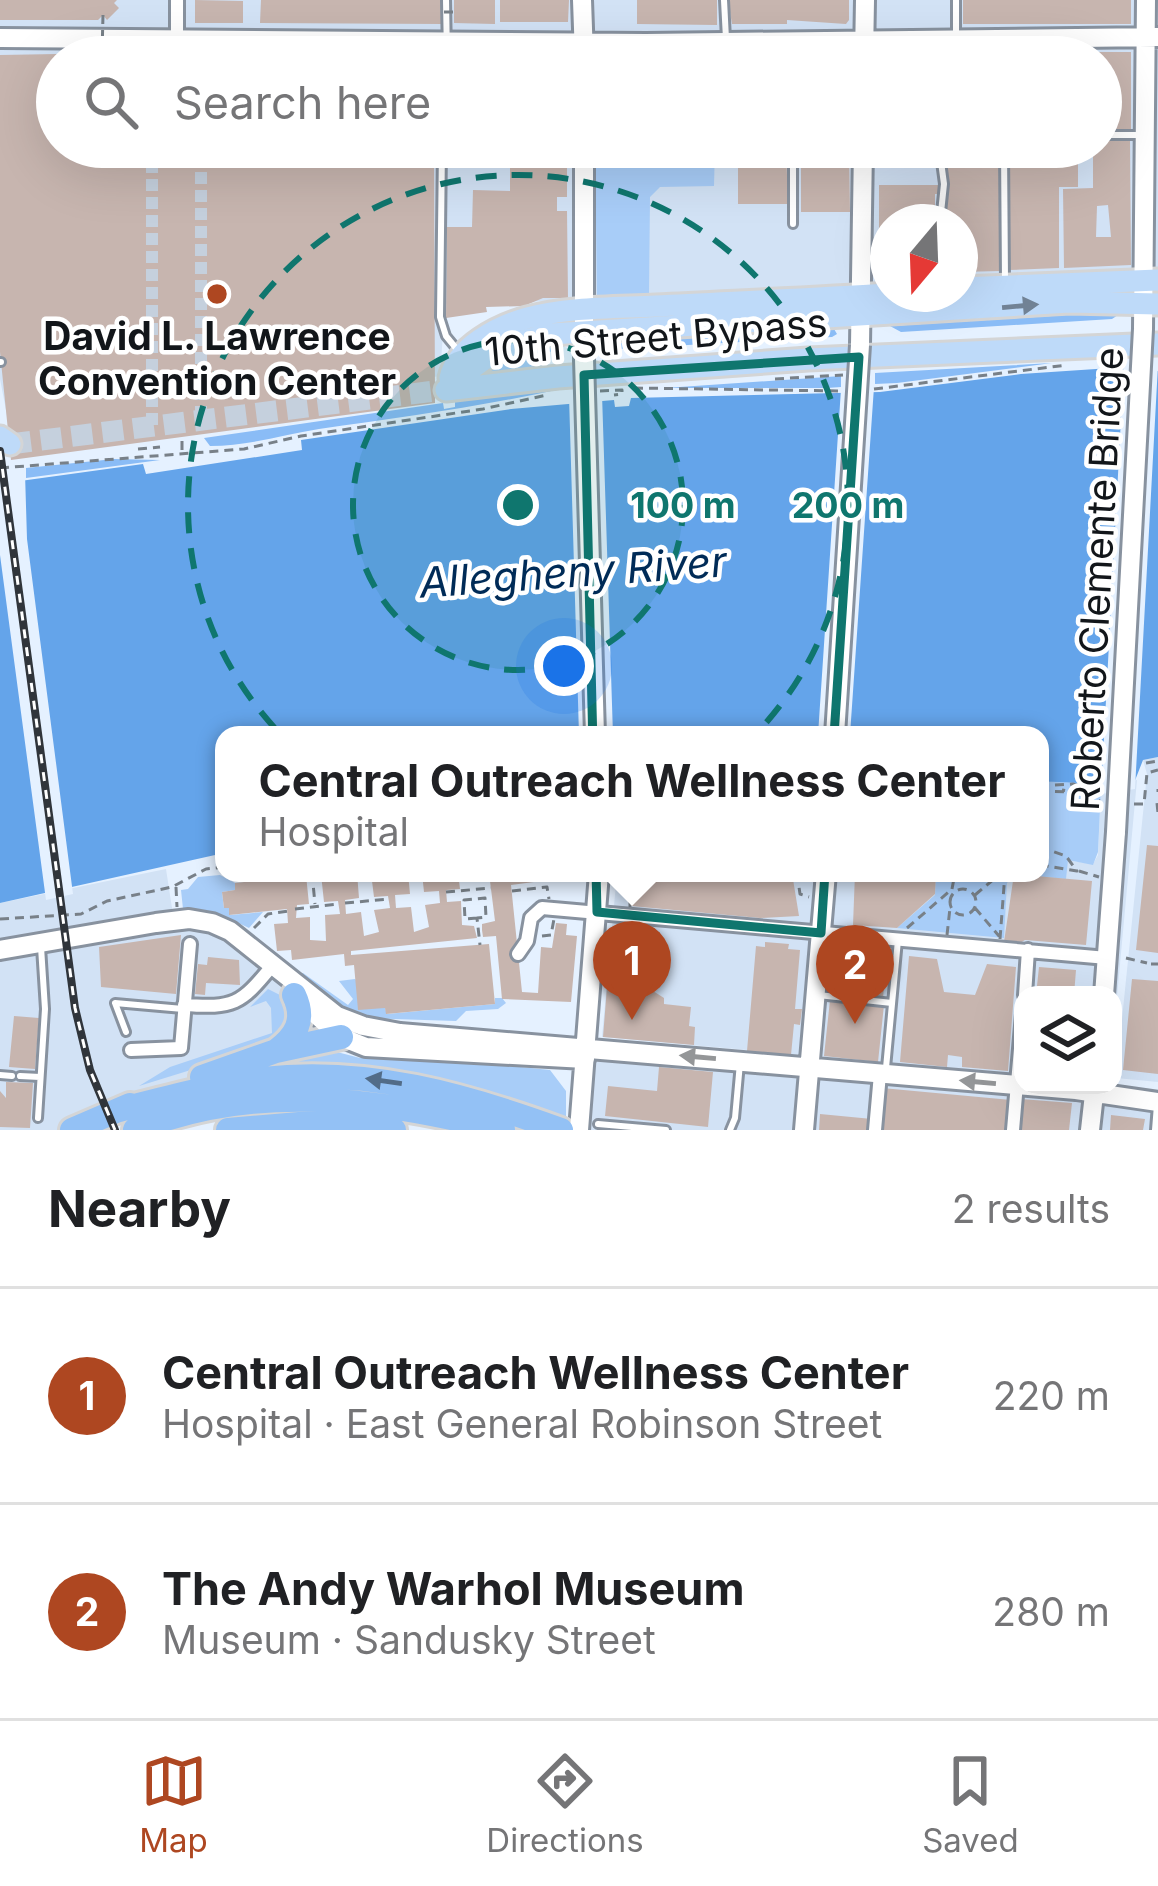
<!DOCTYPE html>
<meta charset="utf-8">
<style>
body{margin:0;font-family:Inter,sans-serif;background:#f2f2f2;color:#202124}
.controls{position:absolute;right:36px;bottom:36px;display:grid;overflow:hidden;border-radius:24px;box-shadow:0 12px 48px #0002}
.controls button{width:108px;height:108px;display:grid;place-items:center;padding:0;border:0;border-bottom:3px solid #e0e0e0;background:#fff;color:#202124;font:60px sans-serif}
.compass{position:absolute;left:870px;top:204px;width:108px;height:108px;border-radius:50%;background:#fff;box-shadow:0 12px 48px #0002;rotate:199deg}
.you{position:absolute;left:564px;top:666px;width:42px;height:42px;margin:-30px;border:9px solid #fff;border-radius:50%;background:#1a73e8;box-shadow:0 0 0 18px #1a73e833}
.badge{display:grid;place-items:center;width:78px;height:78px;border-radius:50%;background:#ae4721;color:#fff;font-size:39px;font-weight:700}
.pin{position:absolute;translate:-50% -99px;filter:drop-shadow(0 3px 6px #0008)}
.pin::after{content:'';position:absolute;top:63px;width:42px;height:36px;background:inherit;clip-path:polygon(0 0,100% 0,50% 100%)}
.popup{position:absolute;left:215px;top:726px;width:834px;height:156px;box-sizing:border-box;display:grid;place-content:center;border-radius:24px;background:#fff;filter:drop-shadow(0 3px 9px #0005);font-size:39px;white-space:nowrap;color:#757577}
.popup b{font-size:45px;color:#202124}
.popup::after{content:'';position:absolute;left:50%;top:100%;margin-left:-24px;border:24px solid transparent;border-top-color:#fff}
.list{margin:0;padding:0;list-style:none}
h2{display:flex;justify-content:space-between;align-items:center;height:156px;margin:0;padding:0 48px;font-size:51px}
h2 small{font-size:39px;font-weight:400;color:#757577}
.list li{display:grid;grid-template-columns:78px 1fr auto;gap:36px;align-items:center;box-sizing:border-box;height:216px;padding:0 48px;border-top:3px solid #e0e0e0}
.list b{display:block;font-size:45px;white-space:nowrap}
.list p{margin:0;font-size:39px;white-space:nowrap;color:#757577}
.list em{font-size:39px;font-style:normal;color:#757577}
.icon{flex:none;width:66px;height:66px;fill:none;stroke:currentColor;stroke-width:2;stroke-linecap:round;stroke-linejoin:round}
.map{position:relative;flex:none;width:1158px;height:1130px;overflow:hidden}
.search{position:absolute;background:#fff;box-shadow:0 12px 48px #0002;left:36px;right:36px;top:36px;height:132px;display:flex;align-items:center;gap:30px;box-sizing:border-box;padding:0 42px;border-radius:66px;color:#757577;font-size:45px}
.sheet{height:588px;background:#fff}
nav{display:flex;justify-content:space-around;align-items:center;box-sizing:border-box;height:168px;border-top:3px solid #e0e0e0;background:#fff;font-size:33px;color:#757577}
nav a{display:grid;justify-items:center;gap:6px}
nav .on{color:#ae4721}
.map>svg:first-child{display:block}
</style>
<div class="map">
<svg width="1158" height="1130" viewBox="0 0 1158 1130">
<rect width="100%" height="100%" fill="#e5f1ff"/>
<path fill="#d2e2f5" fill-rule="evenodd" d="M 0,0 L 1158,0 L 1158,284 L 960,289 L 960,222 L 888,222 L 888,291 L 445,304 L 440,376 L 11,436 L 0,379 ZM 57,57 L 1101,57 L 1101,147 L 57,147 Z
M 1158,757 L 1158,1082 L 1116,1078 L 1147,774 L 1143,760 Z
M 1137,780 L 1113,1040 L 1113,995 L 1023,995 L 1023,1075 L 602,1037 L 617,873 L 1013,873 L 1066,878 L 1066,860 L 1093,864 L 1098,855 L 1101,788 Z
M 166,869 L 174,921 L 189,919 L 250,947 L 294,995 L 292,1040 L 72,1130 L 0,1130 L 0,903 Z
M 586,1047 L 1158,1102 L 1158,1130 L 579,1130 Z"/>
<path fill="#a8cdf8" d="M 595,147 L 715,147 L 714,186 L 660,187 L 650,197 L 649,295 L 597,298 Z
M 560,344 L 557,351 L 548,352 L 549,365 L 481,374 C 496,350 533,345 560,344 Z
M 1073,780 L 1101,788 L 1098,852 L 1093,865 L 1068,860 L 1066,879 L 1014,874 L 1007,883 L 1004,938 L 897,928 L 935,895 L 936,873 L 1040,873 L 1040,782 Z
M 220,875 L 235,883 L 235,890 L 222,892 L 224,908 L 229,908 L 230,915 L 263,912 L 249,928 L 217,913 L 183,909 L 181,890 L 188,889 L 198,877 Z
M 303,973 L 348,1005 L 353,999 L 339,981 L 355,979 L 385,1008 L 387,1014 L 495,1004 L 495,998 L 502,998 L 506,1003 L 498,1009 L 466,1011 L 456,1021 L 362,1018 L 347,1013 L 299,975 Z
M 268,989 L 286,998 L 292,1032 L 236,1056 L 139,1086 L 170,1067 L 272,1033 L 271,1008 L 266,1001 L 250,1007 Z
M 337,1052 L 360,1058 L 442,1059 L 550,1070 L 566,1091 L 566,1122 L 272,1070 L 269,1066 Z"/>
<path fill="#8abcf6" d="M 1115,312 L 1118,315 L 1112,319 L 901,332 L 890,326 Z
M 834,329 L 837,334 L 832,337 L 616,349 L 610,346 L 612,341 Z
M 1052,363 L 897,383 L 875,384 L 875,373 Z
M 841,376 L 841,387 L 827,388 L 665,388 Z
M 557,387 L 556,390 C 478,407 398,418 319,429 C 282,435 248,446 210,446 L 204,438 L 443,403 L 444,409 L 455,407 L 455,401 Z
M 114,459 L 160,460 L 26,478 L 26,468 Z"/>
<path fill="#64a4ea" d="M 1111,368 L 1158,371 L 1158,757 L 1143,760 L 1134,783 C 1099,788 1075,780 1040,782 L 1040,735 L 224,735 L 224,853 L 0,903 L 0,488 L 13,482 L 143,464 L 146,474 L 302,450 L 301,440 L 511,409 L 614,400 L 615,407 L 629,406 L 631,398 L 880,392 L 1021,374 Z"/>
<path fill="#e5f1ff" d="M 1124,362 L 1158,365 L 1135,789 L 1101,794 Z
M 874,387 L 850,735 L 818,735 L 841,389 Z
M 602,394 L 613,735 L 579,735 L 569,396 Z
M 25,473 L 27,539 L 73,894 L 46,900 L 0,555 L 0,481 Z"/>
<path fill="#c7b5af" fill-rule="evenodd" d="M 0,0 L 117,0 L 114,3 L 119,8 L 107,20 L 103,15 L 98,20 L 0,20 Z
M 195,0 L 243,1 L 243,23 L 195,23 Z
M 261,0 L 444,0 L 445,24 L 260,23 Z
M 454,0 L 495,0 L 495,24 L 454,23 Z
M 500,0 L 569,0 L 568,22 L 500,22 Z
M 637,0 L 717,0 L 717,25 L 637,24 Z
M 728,0 L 849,0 L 849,20 L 846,24 L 787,20 L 787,24 L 732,24 Z
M 963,0 L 1131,0 L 1131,24 L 963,24 Z
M 941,52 L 999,52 L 999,57 L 941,57 Z
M 1012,52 L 1131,52 L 1131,132 L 1101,132 L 1101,57 L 1012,57 Z
M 57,54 L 57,147 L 434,148 L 435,403 L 11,460 L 0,352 L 0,55 Z
M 1101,138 L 1130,138 L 1131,265 L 1064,268 L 1063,189 L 1093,188 L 1093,147 L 1101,147 ZM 1108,205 L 1111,237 L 1096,237 L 1097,206 Z
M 738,147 L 786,147 L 788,204 L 738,204 Z
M 801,147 L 849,147 L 850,212 L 801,212 Z
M 941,147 L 999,147 L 1000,271 L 960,272 L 960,222 L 942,222 Z
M 1008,147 L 1078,147 L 1078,187 L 1059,187 L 1059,268 L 1009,270 Z
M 567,150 L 567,197 L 557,197 L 557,211 L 567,211 L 568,298 L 543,298 L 524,306 L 486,307 L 487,312 L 446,318 L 447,227 L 472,227 L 473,190 L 510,191 L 510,151 Z
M 879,185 L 942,185 L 942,194 L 935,194 L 935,222 L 888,222 L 888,278 L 879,269 Z
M 1147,845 L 1158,846 L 1158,953 L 1136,950 Z
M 357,873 L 359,898 L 345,900 L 346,914 L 361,912 L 364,936 L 379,932 L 374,910 L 390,908 L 388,896 L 374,897 L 371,873 L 408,873 L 410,894 L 395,895 L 396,908 L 411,907 L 414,932 L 429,927 L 425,905 L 440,903 L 439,891 L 424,892 L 422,873 L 458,873 L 460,889 L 446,890 L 447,902 L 461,901 L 462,925 L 474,926 L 477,938 L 351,951 L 351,955 L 489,944 L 495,1004 L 386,1014 L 385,1008 L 358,1010 L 354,965 L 345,966 L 344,954 L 292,960 L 291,950 L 277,951 L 274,924 L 288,923 L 287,909 L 229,915 L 229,908 L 224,908 L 222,892 L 235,890 L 235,883 L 306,875 L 309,904 L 297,905 L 296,918 L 310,917 L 310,940 L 326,941 L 325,915 L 340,914 L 338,901 L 324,902 L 321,874 Z
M 489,873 L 575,873 L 572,877 L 511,885 L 522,992 L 538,993 L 541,947 L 552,948 L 556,923 L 567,924 L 566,935 L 577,936 L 571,1002 L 502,999 L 496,936 L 483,937 L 482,930 L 482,924 L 495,921 Z
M 628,873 L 792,873 L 799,916 L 760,918 L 631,906 Z
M 855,873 L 936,873 L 935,894 L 897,928 L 853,925 Z
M 1014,874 L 1092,881 L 1086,945 L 1025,940 L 1020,943 L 1004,942 Z
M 648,931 L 660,932 L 657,954 L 647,954 Z
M 181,935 L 176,994 L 101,987 L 99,947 Z
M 765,942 L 789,944 L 788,949 L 800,950 L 795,1009 L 802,1009 L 800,1025 L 794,1024 L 791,1055 L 747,1051 L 756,946 L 765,947 Z
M 835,950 L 887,954 L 883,998 L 831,994 Z
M 909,956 L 937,959 L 944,992 L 975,995 L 987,964 L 1016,967 L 1008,1071 L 962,1067 L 962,1057 L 948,1055 L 947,1067 L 900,1062 Z
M 208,957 L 239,960 L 240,985 L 206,983 L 205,995 L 195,994 L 198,964 L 207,965 Z
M 1039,967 L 1076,970 L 1074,995 L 1036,995 Z
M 1132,979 L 1158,981 L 1158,1074 L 1123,1070 Z
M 607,987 L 653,991 L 664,998 L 664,1004 L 691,1007 L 689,1026 L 695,1027 L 694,1045 L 603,1037 Z
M 830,1000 L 884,1005 L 878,1062 L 824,1056 Z
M 14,1016 L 39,1018 L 35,1069 L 9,1067 Z
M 659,1067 L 713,1072 L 708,1127 L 605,1116 L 608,1086 L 657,1091 Z
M 6,1082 L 33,1083 L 30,1128 L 0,1127 L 0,1091 L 6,1098 Z
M 882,1088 L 1011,1100 L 1009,1130 L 880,1130 Z
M 1021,1099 L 1072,1103 L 1069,1130 L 1019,1130 Z
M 820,1114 L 872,1119 L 871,1130 L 819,1130 Z
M 1111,1115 L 1145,1119 L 1143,1130 L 1110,1130 Z"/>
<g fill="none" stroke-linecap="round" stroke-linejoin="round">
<path stroke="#c5d0dd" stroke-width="12" stroke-dasharray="12 6" stroke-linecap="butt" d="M 201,418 L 201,147
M 152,425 L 152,147"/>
<path stroke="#c5d0dd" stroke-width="21" stroke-dasharray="21 10" stroke-linecap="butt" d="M 10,444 L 435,391"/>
<defs>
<path id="lane" d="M 446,0 L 447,57
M 724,0 L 726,39
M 956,33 L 956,0
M 1101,135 L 1142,135
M 442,147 L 440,317 L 446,336 L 460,353
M 939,147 L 944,184 L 940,222
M 1004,147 L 1005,281
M 793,224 L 793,147
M 0,362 L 1,362
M 818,995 L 892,1003
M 126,1032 L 115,1003 L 183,1009
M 886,1068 L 898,940
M 0,1075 L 12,1076
M 20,1076 L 40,1077
M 38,1118 L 45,1009 L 41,947
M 598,1124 L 666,1130
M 730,1130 L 735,1118 L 740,1063
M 1155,1130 L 1157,1105"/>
<path id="street" d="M 177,57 L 177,0
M 518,954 L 527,941 L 531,918 L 542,908 L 1107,958
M 1025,995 L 1028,950
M 184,1005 C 234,1008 240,1005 272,966
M 131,1050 L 181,1048 L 190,944
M 875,1130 L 880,1074
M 1013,1130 L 1023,1014"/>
<path id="secondary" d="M 582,0 L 584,57
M 0,38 L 646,43 L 1158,37
M 864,57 L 865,0
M 1143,329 L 1146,0
M 860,345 L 863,147
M 584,359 L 584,147
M 0,950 L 156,923 L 189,919 L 212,923 L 230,931 L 337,1016 L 363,1026 L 400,1033 L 1076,1090 L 1158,1102
M 1104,995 L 1116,832
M 302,1002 L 341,1037 L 366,1047 L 585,1059
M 579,1130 L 599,873
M 804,1130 L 826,873
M 1090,1130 L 1095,1085"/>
<path id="primary" d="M 960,288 L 1158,280
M 450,378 C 457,347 498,326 527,318 C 568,307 614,308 656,306 C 733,302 811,299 888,294
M 446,390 L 558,377 L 808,359 L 1158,344
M 447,390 C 478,359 508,342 551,334 L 1069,302 L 1158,304
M 0,437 L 10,444"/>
<path id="highway" d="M 276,1051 C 296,1036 306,1020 294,995
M 202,1077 L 276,1051 L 341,1037
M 119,1110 C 166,1098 214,1085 263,1079 C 367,1067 465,1095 561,1130
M 72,1130 L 130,1105
M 135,1130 C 257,1081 380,1099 503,1130
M 228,1130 L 323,1122 L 394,1130"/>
</defs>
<use href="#lane" stroke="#88929f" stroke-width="12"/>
<use href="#street" stroke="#88929f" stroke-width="18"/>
<use href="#secondary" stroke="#88929f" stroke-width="24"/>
<use href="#primary" stroke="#d4d5d6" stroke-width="27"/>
<use href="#highway" stroke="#d4d5d6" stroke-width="30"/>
<path stroke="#788088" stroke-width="3" stroke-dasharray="9 6" stroke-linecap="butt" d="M 775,379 L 843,375
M 634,388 L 840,391
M 874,389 L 1067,365
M 600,391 L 622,390 L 622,394 L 614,395
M 182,441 L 182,452
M 138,449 L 160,447
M 0,468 L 244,449 L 301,436 L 483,409 L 547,395
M 1146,763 L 1158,761
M 1040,786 L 1073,784 L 1095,792 L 1094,796 L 1062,790
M 1158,789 L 1158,792
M 1040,791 L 1069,792 L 1100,801
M 1157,803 L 1158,813
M 1134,804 L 1144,804 L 1147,773 L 1158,770
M 1040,847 L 1066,856 L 1077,871 L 1040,865
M 1079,871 L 1099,877
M 312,873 L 315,904
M 797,873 L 800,894 L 809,897
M 176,887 L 177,907
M 952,889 L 955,873
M950 902a13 13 0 1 1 26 0a13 13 0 1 1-26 0Z
M 512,891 L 547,887 L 549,899
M 446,892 L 491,888
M 975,895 L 1001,873
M 345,903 L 389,899
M 630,907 L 630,890
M 975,908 L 999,936
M 295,909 L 339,904
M 477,918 L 465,919 L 464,900 L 485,898 L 486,917 L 477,918 L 480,945
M 0,919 L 81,914 L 107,901 L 172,887 L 206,869 L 224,867
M 254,928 L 268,914 L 288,911
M 907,928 L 952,889
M 947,935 L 950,908
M 542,936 L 551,935 L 554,919
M 1000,939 L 1005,873
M 1126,958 L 1147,963
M 1151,964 L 1158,964"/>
<use href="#lane" stroke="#fff" stroke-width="6"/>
<use href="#street" stroke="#fff" stroke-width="12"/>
<use href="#secondary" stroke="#fff" stroke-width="18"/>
<use href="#primary" stroke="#bedaf9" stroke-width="21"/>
<use href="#highway" stroke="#93c1f5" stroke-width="24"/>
<defs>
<path id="rail" d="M 0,451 L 75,1008 L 90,1070 L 115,1130"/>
</defs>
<use href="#rail" stroke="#30353b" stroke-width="8"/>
<use href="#rail" stroke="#fff" stroke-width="3" stroke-dasharray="9" stroke-linecap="butt"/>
<defs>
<path id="secondary-bridge" d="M 584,359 L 595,735
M 835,735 L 860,345
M 1116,832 L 1143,329"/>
</defs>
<use href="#secondary-bridge" stroke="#88929f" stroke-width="24" stroke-linecap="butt"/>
<path stroke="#788088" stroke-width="3" stroke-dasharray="9 6" stroke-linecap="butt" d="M 444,12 L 454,12
M 102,54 L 103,15"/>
<use href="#secondary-bridge" stroke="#fff" stroke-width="18"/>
</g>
<defs><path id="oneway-solid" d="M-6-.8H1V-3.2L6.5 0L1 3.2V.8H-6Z" transform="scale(3)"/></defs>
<use fill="#718295" href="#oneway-solid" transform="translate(1020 306) rotate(-5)"/>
<g fill="#949698">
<use href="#oneway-solid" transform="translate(698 1057) rotate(-175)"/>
<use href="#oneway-solid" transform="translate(978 1082) rotate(-175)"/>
</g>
<use fill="#526c88" href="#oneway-solid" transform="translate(384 1081) rotate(-172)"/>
<path fill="none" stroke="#0f766e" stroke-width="9" stroke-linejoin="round" d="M 859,357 L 821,933 L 597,912 L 584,375 Z"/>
<circle cx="518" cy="505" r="165" fill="#0f766e" fill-opacity=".12"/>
<g fill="none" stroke="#0f766e" stroke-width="6" stroke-dasharray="21 15">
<circle cx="518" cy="505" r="165"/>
<circle cx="518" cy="505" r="330"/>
</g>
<circle fill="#ae4721" stroke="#fff" stroke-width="4.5" cx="217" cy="294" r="12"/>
<g text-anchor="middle" stroke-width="9" stroke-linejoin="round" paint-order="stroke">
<g font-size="39" font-weight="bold" fill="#12161a" stroke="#fff">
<text x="217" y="350">David L. Lawrence<tspan x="217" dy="45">Convention Center</tspan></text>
</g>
<g font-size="39" fill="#12161a" stroke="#fff">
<text transform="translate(656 337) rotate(-5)" y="14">10th Street Bypass</text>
<text transform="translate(1097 579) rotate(-87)" y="14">Roberto Clemente Bridge</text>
</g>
<g font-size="42" font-style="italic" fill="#002b57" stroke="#fff">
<text transform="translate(573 572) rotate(-4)" y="15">Allegheny River</text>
</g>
</g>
<circle cx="518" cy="505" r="18" fill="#0f766e" stroke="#fff" stroke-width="6"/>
<g font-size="36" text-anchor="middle" font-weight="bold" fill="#0f766e" stroke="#fff" stroke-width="9" stroke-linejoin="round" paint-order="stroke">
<text x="683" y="518">100 m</text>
<text x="848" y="518">200 m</text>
</g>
</svg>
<div class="controls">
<button><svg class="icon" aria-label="layers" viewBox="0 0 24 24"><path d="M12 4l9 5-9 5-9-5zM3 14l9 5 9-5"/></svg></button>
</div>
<svg class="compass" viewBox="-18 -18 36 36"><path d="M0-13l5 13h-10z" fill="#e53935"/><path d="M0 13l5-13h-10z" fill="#757577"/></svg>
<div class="you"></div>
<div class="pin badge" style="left:632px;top:1020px">1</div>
<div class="popup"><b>Central Outreach Wellness Center</b>Hospital</div>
<div class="pin badge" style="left:855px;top:1024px">2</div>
<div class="search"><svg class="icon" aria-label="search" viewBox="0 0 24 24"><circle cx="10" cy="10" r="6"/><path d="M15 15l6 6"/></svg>Search here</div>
</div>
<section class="sheet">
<h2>Nearby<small>2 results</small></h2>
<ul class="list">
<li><span class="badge">1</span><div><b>Central Outreach Wellness Center</b><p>Hospital · East General Robinson Street</p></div><em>220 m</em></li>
<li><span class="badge">2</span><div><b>The Andy Warhol Museum</b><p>Museum · Sandusky Street</p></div><em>280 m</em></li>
</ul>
</section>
<nav>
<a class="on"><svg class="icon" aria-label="map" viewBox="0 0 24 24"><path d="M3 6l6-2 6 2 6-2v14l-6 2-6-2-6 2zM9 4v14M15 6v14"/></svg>Map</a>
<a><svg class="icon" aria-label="directions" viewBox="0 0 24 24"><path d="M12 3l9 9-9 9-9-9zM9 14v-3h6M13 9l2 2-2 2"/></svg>Directions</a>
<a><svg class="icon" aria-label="saved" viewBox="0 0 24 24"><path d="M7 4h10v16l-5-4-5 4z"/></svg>Saved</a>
</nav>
